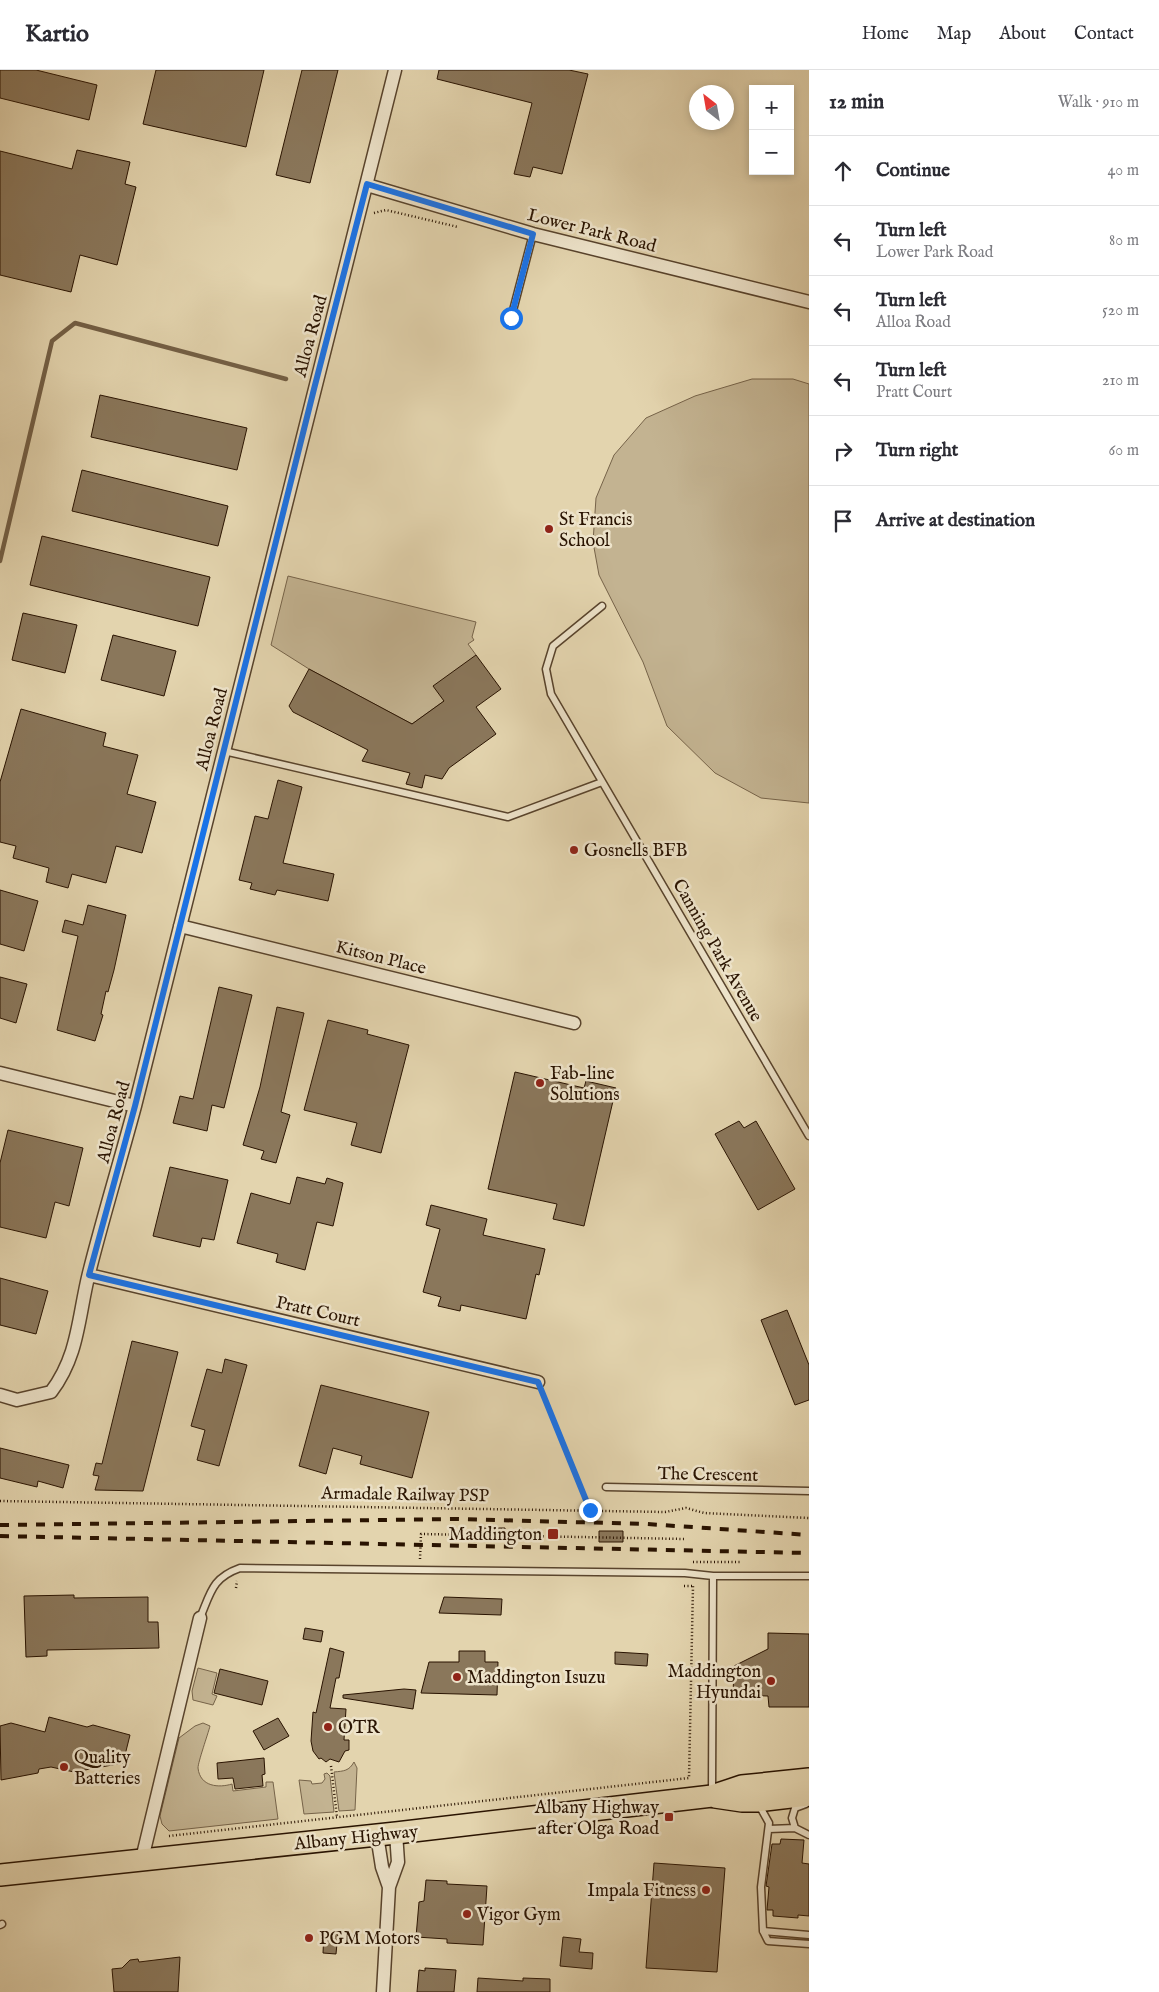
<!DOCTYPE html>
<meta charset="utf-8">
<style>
body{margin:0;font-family:"IM FELL English",serif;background:#f2f2f3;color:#2b2b33}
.controls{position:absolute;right:15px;top:15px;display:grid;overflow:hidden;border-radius:0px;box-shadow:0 2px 8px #0003}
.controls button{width:45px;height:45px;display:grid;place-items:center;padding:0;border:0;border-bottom:1px solid #e1e1e2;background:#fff;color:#2b2b33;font:25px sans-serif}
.compass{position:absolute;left:689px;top:15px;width:45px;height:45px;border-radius:50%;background:#fff;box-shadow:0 2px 8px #0003;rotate:329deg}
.stop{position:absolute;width:15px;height:15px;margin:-11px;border:4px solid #1a73e8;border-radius:50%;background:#fff}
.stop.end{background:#1a73e8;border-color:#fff;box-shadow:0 1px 5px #0008}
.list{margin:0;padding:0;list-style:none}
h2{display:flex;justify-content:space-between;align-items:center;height:65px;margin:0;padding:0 20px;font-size:21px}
h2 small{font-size:16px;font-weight:400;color:#7c7c81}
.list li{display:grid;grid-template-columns:32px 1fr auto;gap:15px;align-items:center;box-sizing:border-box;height:70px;padding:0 20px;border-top:1px solid #e1e1e2}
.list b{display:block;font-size:19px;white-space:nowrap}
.list p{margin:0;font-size:16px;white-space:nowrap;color:#7c7c81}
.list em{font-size:16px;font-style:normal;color:#7c7c81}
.icon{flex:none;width:28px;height:28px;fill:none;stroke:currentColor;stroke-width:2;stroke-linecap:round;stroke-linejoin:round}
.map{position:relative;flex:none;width:809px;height:1922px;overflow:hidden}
header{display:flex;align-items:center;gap:30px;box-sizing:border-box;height:70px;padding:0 25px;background:#fff;border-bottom:1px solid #e1e1e2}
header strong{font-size:24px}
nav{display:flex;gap:28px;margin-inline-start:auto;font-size:18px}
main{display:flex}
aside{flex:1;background:#fff}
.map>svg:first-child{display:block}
</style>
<header>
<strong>Kartio</strong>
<nav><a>Home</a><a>Map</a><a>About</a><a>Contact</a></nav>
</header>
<main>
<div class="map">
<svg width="809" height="1922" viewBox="0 0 809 1922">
<rect width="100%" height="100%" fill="#e3d4ae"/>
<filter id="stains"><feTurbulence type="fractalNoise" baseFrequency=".004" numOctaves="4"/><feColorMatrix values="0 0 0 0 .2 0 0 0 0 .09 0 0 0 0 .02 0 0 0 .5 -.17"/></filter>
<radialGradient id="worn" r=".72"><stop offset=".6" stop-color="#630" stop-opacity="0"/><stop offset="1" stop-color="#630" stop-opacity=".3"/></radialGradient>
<path fill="#c3b391" stroke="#766349" d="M 752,309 L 793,309 L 809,314 L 809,733 L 761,728 L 715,703 L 667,656 L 643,592 L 599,505 L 593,472 L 596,428 L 614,385 L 646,348 L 695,326 Z
M 288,506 L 476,552 L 472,567 L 474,570 L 468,574 L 476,585 L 444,631 L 412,654 L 309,599 L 271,575 Z
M 198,1598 L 217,1603 L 212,1624 L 217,1626 L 213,1635 L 193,1630 L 192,1621 Z
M 203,1653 L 210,1656 C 208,1664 198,1692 198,1698 C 200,1717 219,1718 232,1714 L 233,1721 L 266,1717 L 266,1712 L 273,1712 L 278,1749 L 169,1761 L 162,1754 L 160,1746 L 179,1668 L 195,1656 Z
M 354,1692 L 357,1698 L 355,1740 L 339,1741 L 334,1702 C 344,1701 349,1701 354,1692 Z
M 327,1703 L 330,1706 L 334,1742 L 304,1744 L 299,1710 L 311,1711 L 312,1714 L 322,1713 L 325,1709 L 324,1704 Z"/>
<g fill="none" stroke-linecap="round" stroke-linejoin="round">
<path stroke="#735f45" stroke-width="4.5" d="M 0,491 L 52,271 L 75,253 L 286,309"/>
</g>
<path fill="#8a775b" stroke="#291301" d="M 0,0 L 36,0 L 97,15 L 89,50 L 0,28 Z
M 156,0 L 264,0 L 246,77 L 143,54 Z
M 302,0 L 338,0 L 310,113 L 276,105 Z
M 439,0 L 569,0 L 588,4 L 562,104 L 533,97 L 530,107 L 514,104 L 532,33 L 437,9 Z
M 77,80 L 130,92 L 125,114 L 136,117 L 117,195 L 80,185 L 71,222 L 0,205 L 0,81 L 72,99 Z
M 100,325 L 247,358 L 237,400 L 91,367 Z
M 82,400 L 228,436 L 218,476 L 72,441 Z
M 42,466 L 210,507 L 198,556 L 30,515 Z
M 23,543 L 77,555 L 65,603 L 12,590 Z
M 113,565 L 176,581 L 164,626 L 101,610 Z
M 476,585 L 501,619 L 476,637 L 496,664 L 449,698 L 442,709 L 425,705 L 422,718 L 406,714 L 410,703 L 362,691 L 368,680 L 293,642 L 289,636 L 309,599 L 412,654 L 444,631 L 433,616 Z
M 21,639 L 106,663 L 103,676 L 138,685 L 127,724 L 156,732 L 142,783 L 116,776 L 106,813 L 72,804 L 68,818 L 46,812 L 49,798 L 13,788 L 16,776 L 0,772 L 0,712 Z
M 278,710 L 302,717 L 283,793 L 334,804 L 328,831 L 277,820 L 275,825 L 250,819 L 252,813 L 239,810 L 255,746 L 268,749 Z
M 0,820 L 38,831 L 24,881 L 0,874 Z
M 88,835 L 126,845 L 114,900 L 108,922 L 106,921 L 101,944 L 103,945 L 95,971 L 57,960 L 78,866 L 62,862 L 65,850 L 83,855 Z
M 0,907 L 27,914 L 16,953 L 0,948 Z
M 219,917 L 252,925 L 224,1038 L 212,1035 L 207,1061 L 173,1053 L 180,1026 L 193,1029 Z
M 277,937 L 304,943 L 281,1042 L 290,1045 L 276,1093 L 261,1089 L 264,1081 L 243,1075 L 260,1017 Z
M 328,950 L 368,960 L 367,964 L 409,975 L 381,1083 L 351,1075 L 357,1053 L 304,1040 Z
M 515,1002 L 584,1018 L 586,1011 L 616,1018 L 584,1156 L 553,1149 L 557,1134 L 488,1119 Z
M 739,1051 L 744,1058 L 756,1051 L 795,1119 L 758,1140 L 715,1064 Z
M 8,1060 L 83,1078 L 69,1136 L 55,1132 L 46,1168 L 0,1157 L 0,1093 Z
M 170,1097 L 228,1110 L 214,1170 L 202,1168 L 200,1177 L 153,1166 Z
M 297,1107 L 325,1114 L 327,1108 L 343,1113 L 333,1156 L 317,1152 L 305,1200 L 276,1192 L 278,1184 L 237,1173 L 251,1123 L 290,1134 Z
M 431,1135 L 487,1149 L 483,1165 L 545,1179 L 539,1205 L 536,1204 L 526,1249 L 461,1235 L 460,1241 L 438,1236 L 441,1227 L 423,1222 L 440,1159 L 426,1155 Z
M 0,1208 L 48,1221 L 36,1264 L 0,1255 Z
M 787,1240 L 809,1295 L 809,1330 L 795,1335 L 761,1250 Z
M 132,1271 L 178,1282 L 143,1421 L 95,1420 L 99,1406 L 93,1405 L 96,1393 L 102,1394 Z
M 225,1289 L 247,1295 L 219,1396 L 197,1390 L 205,1360 L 191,1356 L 207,1299 L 222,1303 Z
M 321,1315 L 429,1342 L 412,1408 L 360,1394 L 362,1386 L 333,1378 L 326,1404 L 299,1396 Z
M 0,1378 L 69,1395 L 63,1418 L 38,1411 L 37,1417 L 0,1408 Z
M 481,1458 L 505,1458 L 505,1470 L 481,1470 Z
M 599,1461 L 623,1461 L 623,1472 L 599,1472 Z
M 74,1525 L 74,1528 L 148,1527 L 148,1552 L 158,1552 L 159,1578 L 47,1580 L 47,1586 L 26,1587 L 24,1526 Z
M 444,1527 L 502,1529 L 501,1545 L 439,1543 Z
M 305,1558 L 323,1561 L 321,1572 L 303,1569 Z
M 768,1563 L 809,1564 L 809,1637 L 769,1637 L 768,1626 L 733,1625 L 734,1596 L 768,1579 Z
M 330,1578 L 344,1582 L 339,1608 L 336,1608 L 330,1638 L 346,1639 L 344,1670 L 349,1670 L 349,1680 L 345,1681 L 339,1692 L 330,1689 L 326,1692 L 321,1688 L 319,1689 L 313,1681 L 311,1671 L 313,1642 L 316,1643 Z
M 459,1581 L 485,1581 L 485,1592 L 498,1592 L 497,1625 L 421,1623 L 429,1592 L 459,1592 Z
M 615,1582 L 648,1584 L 647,1596 L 615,1594 Z
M 220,1599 L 268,1611 L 262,1635 L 214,1623 Z
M 404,1619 L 416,1620 L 413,1639 L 343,1628 L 343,1625 Z
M 49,1647 L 87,1657 L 93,1655 L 130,1665 L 123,1693 L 74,1702 L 51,1697 L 39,1699 L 38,1703 L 1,1710 L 0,1656 L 11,1653 L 45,1662 Z
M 278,1648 L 289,1666 L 264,1680 L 253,1661 Z
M 264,1688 L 265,1704 L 262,1705 L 263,1716 L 235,1719 L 233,1708 L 218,1709 L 217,1693 Z
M 781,1769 L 804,1770 L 802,1793 L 809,1794 L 809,1846 L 798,1845 L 798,1848 L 773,1846 L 773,1840 L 767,1840 L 769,1817 L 766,1816 L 772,1774 L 780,1774 Z
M 654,1793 L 725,1798 L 717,1902 L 646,1898 Z
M 426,1810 L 447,1811 L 447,1814 L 487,1816 L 483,1875 L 447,1873 L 447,1869 L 416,1867 L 419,1832 L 424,1831 Z
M 324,1862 L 338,1863 L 336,1884 L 323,1883 Z
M 563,1867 L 581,1869 L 579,1882 L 593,1883 L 592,1899 L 560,1896 Z
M 180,1887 L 178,1922 L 114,1922 L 112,1899 L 122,1898 L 130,1890 L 138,1889 L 139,1892 Z
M 425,1898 L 456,1900 L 454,1922 L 417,1922 L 419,1900 L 425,1901 Z
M 478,1908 L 523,1911 L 523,1908 L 550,1909 L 550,1922 L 477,1922 Z"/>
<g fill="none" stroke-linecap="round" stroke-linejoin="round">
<defs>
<path id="service" d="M 511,248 L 533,164
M 602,536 L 553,576 L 546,599 L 551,624 L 809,1066
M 224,681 L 508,747 L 602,712
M 606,1417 L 809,1421
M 200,1548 C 211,1522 212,1508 240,1498 L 685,1503 L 713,1506 L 809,1506
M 712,1722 L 713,1506
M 806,1734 L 795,1738 L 792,1748 L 795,1758 L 809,1765
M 759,1735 L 769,1753 L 761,1817 L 763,1861 L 768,1871 L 809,1874
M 769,1759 L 795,1758
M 0,1855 L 2,1854
M 763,1861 L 809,1865"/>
<path id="minor" d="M 367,115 L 533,164 L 809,232
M 180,856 L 574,953
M 0,1003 L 135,1036
M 89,1205 L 538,1312
M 0,1325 L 17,1330 L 51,1322 C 79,1285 78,1247 89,1203 C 103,1147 120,1092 135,1036 L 395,0
M 377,1765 L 382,1797 L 389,1817
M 142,1789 L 200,1548
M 383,1922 L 389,1817 L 398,1792 L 396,1763"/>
<path id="trunk" d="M 715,1727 L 742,1731 L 757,1731 L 809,1725
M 0,1805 L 396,1763 L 712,1726 L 742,1716 L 809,1709"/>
</defs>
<use href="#service" stroke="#58432c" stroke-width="9"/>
<use href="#minor" stroke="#58432c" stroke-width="15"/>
<use href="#trunk" stroke="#291301" stroke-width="24"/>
<path stroke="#291301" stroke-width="2.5" stroke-dasharray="1 2.5" stroke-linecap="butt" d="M 374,143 L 386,140 L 458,157
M 543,1322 L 590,1440
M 0,1431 L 665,1442 L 686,1438 L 704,1443 L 809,1448
M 420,1489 L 421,1464 L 685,1469
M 693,1492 L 742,1492
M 684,1516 L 692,1516
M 236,1518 L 237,1511
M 331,1696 L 337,1747
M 169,1766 L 689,1708 L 693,1516"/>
<use href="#service" stroke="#ede3ca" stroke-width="6"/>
<use href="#minor" stroke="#ede3ca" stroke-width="12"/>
<use href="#trunk" stroke="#e3d4ae" stroke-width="21"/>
<path stroke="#291301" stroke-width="4" stroke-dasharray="9 9" stroke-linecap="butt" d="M 0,1455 L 457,1449 L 647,1454 L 809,1465
M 0,1466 L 809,1483"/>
</g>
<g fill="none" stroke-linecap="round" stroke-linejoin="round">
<path stroke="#1a73e8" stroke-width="6" d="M 511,248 L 533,164 L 367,114 L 314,319 L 135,1036 L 89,1205 L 538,1312 L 590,1440"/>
</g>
<g fill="#8f2418" stroke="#ede3ca" stroke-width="2">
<circle cx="549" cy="459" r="5"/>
<circle cx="574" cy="780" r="5"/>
<circle cx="540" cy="1013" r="5"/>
<rect x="547" y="1458" width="12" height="12" rx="2.5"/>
<circle cx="457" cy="1607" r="5"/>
<circle cx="771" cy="1611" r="5"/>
<circle cx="328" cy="1657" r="5"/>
<circle cx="64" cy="1697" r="5"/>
<rect x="664" y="1742" width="10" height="10" rx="2.5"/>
<circle cx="706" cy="1820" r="5"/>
<circle cx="467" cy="1844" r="5"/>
<circle cx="309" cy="1868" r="5"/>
</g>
<g text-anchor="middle" stroke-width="5" stroke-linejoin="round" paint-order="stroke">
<g font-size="18" fill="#291301" stroke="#ede3ca">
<text transform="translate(592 160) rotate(14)" y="6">Lower Park Road</text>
<text transform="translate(310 266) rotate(-75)" y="6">Alloa Road</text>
<text transform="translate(211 659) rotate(-76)" y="6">Alloa Road</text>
<text transform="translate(718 880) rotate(60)" y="6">Canning Park Avenue</text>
<text transform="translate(381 887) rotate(14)" y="6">Kitson Place</text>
<text transform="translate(113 1052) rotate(-75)" y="6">Alloa Road</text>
<text transform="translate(318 1241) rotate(13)" y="6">Pratt Court</text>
<text transform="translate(708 1404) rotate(1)" y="6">The Crescent</text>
<text transform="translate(405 1424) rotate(1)" y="6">Armadale Railway PSP</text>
<text transform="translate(356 1767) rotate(-6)" y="6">Albany Highway</text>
</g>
<g font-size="18" fill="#291301" stroke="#ede3ca" text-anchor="start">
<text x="559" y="455">St Francis<tspan x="559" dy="21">School</tspan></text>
<text x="584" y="786">Gosnells BFB</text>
<text x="550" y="1009">Fab-line<tspan x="550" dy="21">Solutions</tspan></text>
<text x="542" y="1470" text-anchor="end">Maddington</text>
<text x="761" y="1607" text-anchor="end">Maddington<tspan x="761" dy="21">Hyundai</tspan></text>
<text x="467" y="1613">Maddington Isuzu</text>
<text x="338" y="1663">OTR</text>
<text x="74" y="1693">Quality<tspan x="74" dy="21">Batteries</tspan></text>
<text x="659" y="1743" text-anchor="end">Albany Highway<tspan x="659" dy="21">after Olga Road</tspan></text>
<text x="696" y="1826" text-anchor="end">Impala Fitness</text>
<text x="477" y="1850">Vigor Gym</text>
<text x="319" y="1874">PGM Motors</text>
</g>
</g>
<rect width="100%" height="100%" filter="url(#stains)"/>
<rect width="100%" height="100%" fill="url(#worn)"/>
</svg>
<div class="controls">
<button>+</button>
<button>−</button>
</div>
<svg class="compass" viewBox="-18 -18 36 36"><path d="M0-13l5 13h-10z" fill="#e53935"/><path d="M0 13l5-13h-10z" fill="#7c7c81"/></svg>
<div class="stop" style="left:511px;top:248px"></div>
<div class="stop end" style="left:590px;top:1440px"></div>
</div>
<aside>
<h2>12 min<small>Walk · 910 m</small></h2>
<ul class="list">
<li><svg class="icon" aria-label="ahead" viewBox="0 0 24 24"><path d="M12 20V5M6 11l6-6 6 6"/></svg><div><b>Continue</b></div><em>40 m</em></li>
<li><svg class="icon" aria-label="left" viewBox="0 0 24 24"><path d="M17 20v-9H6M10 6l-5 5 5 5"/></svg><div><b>Turn left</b><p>Lower Park Road</p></div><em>80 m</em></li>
<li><svg class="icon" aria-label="left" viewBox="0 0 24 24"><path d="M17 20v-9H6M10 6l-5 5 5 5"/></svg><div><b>Turn left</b><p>Alloa Road</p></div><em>520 m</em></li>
<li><svg class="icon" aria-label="left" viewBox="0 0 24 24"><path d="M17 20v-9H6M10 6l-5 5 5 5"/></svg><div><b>Turn left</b><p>Pratt Court</p></div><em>210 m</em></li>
<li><svg class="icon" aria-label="right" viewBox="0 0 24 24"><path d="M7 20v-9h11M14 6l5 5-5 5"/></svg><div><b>Turn right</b></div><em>60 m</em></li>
<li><svg class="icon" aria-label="arrive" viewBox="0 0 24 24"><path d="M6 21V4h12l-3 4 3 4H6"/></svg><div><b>Arrive at destination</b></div></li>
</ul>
</aside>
</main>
